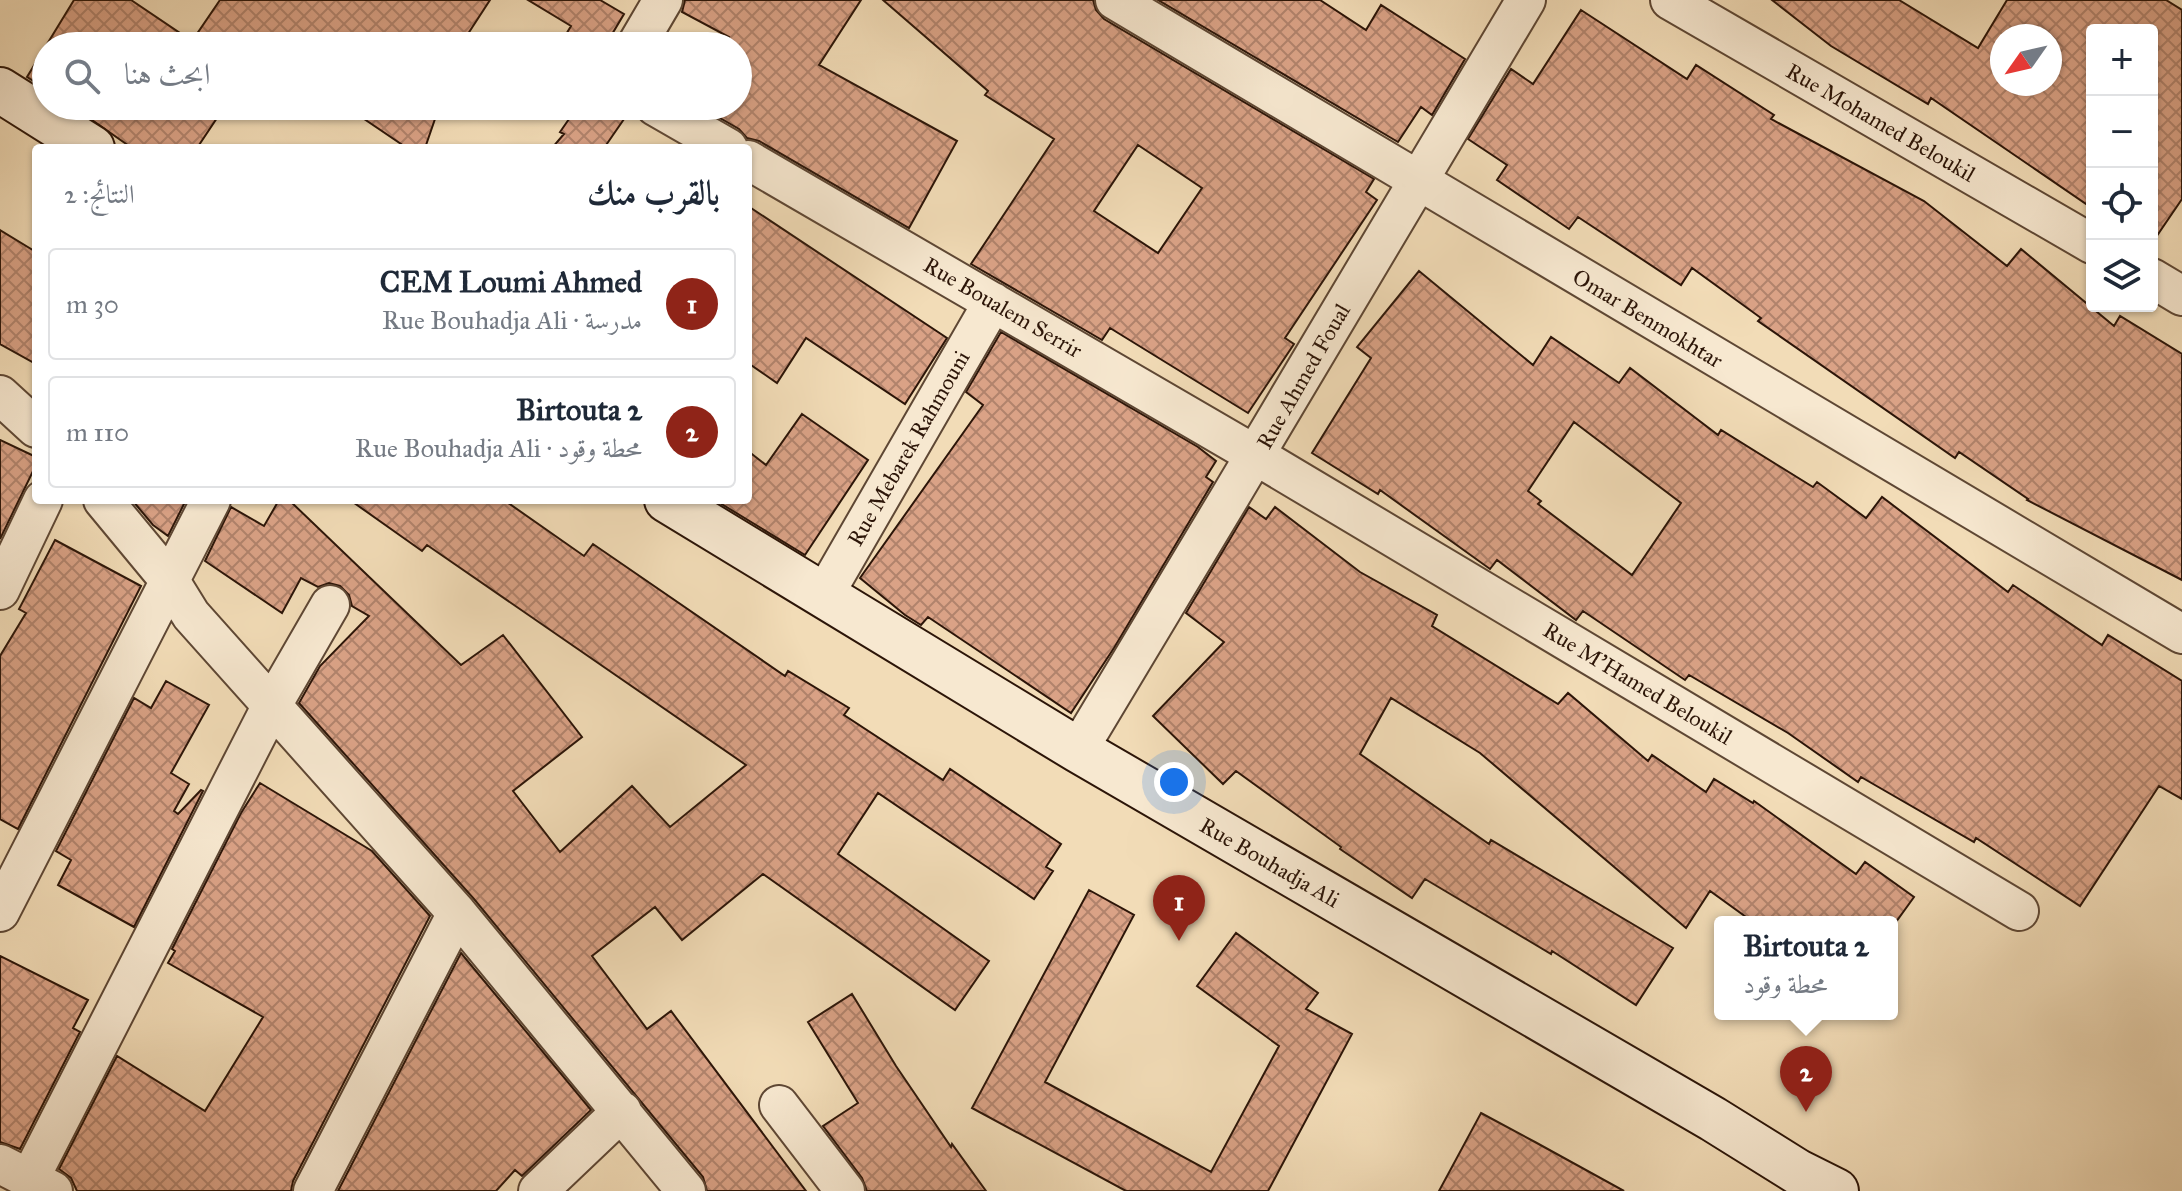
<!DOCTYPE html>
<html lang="ar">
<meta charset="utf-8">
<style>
body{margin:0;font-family:"IM FELL Great Primer",Amiri,serif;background:#f2f2f3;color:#1f2937;direction:rtl}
.controls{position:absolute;right:24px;top:24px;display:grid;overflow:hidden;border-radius:8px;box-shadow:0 2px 6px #0004}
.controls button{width:72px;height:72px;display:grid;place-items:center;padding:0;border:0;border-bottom:2px solid #e0e1e3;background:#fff;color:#1f2937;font:40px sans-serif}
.compass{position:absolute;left:1990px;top:24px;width:72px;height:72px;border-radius:50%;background:#fff;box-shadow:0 2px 6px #0004;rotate:236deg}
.you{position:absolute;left:1174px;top:782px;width:28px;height:28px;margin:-20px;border:6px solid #fff;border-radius:50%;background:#1a73e8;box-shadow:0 0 0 12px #1a73e833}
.badge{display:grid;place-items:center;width:52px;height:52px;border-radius:50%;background:#8f2418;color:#fff;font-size:26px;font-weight:700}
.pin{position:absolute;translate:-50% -66px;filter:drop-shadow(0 2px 4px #0008)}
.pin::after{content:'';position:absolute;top:42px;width:28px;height:24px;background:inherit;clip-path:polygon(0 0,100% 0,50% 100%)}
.popup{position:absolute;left:1714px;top:916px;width:184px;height:104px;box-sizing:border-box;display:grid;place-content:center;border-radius:8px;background:#fff;filter:drop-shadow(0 2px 6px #0005);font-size:26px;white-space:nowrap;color:#747a83}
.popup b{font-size:30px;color:#1f2937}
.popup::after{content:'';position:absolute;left:50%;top:100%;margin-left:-16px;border:16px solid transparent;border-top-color:#fff}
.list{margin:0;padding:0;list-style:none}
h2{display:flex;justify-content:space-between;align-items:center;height:104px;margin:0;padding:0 32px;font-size:34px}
h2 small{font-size:26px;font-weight:400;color:#747a83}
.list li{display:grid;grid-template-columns:52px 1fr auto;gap:24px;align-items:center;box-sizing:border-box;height:112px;margin:0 16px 16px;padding:0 16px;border:2px solid #e0e1e3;border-radius:8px}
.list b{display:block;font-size:30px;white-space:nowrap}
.list p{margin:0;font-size:26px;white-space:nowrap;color:#747a83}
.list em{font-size:26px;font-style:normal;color:#747a83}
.icon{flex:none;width:44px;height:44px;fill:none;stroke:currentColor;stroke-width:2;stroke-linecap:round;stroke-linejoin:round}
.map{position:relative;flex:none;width:2182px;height:1191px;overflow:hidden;direction:ltr}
.search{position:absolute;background:#fff;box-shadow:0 2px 6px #0004;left:32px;top:32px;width:720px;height:88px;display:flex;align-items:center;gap:20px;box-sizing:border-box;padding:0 28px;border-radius:44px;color:#747a83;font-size:30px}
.panel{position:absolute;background:#fff;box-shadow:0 2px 6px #0004;left:32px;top:144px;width:720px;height:360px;border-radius:8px;direction:rtl}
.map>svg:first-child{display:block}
</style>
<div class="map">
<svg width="2182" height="1191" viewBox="0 0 2182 1191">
<defs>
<pattern id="building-cross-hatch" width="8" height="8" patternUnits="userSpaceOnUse" patternTransform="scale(2)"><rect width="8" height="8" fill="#daa286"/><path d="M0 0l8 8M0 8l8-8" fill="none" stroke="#b1836c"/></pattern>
</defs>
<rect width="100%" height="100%" fill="#f2dcb7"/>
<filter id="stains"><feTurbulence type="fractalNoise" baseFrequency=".0025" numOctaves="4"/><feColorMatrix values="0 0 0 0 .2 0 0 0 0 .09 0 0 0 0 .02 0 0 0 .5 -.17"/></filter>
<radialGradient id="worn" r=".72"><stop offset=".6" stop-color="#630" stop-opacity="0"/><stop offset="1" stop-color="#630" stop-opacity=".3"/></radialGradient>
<path fill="url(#building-cross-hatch)" stroke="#2c1508" stroke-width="2" fill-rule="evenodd" d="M 74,0 L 131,0 L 192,41 L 220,0 L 490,0 L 464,40 L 471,46 L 46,46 L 46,89 L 27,77 Z
M 528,0 L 600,0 L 624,14 L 605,46 L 559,46 L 571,26 Z
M 685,0 L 861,0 L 819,65 L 957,141 L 909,228 L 759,141 L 747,138 L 739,129 L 699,106 L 738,106 L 738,46 L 725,46 L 729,37 L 682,12 Z
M 883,0 L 1093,0 L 1096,10 L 1104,19 L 1374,179 L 1366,192 L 1377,200 L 1285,338 L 1294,344 L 1248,413 L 1110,328 L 1102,340 L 971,264 L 1054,139 L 985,95 L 988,91 ZM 1138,145 L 1202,188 L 1158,253 L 1094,211 Z
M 1158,0 L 1320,0 L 1366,30 L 1381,5 L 1465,59 L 1432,115 L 1421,107 L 1398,142 Z
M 1772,0 L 1899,0 L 1978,48 L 2007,0 L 2166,0 L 2182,10 L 2182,199 L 2152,243 L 2152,30 L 2092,30 L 2092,208 L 1931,98 L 1928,104 L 1831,46 ZM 2002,36 L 2050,36 L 2050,84 L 2002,84 Z
M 1581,10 L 1687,79 L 1696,65 L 1774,115 L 1771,119 L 1924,201 L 2007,266 L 2021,249 L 2114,326 L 2120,316 L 2182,354 L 2182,580 L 2027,500 L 2028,499 L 1959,452 L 1955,458 L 1758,321 L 1761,318 L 1692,268 L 1681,285 L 1578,217 L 1569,229 L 1497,180 L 1507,165 L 1468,139 L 1511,69 L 1533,84 Z
M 72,106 L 225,106 L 197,148 L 132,148 Z
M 345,106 L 446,106 L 435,119 L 425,148 L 407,148 Z
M 578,106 L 633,106 L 604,148 L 552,148 L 564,134 L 560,132 Z
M 748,206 L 947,338 L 905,404 L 806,338 L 777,383 L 748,363 Z
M 0,230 L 36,252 L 36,364 L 0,344 Z
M 1419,271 L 1533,365 L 1551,337 L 1619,383 L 1630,368 L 1718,435 L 1721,430 L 1813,487 L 1817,482 L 1866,518 L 1882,497 L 2008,592 L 2013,585 L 2102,645 L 2108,635 L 2182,681 L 2182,799 L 2159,786 L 2080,906 L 1976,838 L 1974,842 L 1861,777 L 1858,782 L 1788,733 L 1689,675 L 1685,680 L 1583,611 L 1576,620 L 1497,560 L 1490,569 L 1380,490 L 1378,494 L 1312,453 L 1371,358 L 1357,347 ZM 1574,422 L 1681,503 L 1632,575 L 1538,504 L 1541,501 L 1528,491 Z
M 1001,332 L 1198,447 L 1216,461 L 1206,477 L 1213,482 L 1114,648 L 1071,713 L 928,617 L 921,625 L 905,615 L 860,578 L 983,405 L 966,392 Z
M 802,414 L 868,460 L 805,555 L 715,500 L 748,500 L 748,451 L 766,465 Z
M 0,440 L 36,457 L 36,465 L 0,539 Z
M 132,500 L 186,500 L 168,536 L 153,525 Z
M 279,500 L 289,500 L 461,665 L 503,635 L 582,737 L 513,791 L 560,852 L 632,786 L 670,827 L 746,765 L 427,545 L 422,551 L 350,500 L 504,500 L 584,556 L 593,544 L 785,676 L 788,671 L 849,708 L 844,715 L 943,780 L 950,769 L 1061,844 L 1046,867 L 1053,871 L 1034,899 L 878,793 L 838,854 L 989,961 L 955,1010 L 763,874 L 682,940 L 655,907 L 592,956 L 647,1029 L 671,1011 L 806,1191 L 707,1191 L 703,1177 L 474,899 L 299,703 L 320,666 L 369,616 L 352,606 L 349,595 L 340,586 L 329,583 L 318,587 L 301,578 L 282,613 L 205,561 L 231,507 L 264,526 Z
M 1249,507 L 1266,519 L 1275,507 L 1360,572 L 1437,615 L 1432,626 L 1558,704 L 1568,693 L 1648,761 L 1652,755 L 1706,792 L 1714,779 L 1753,803 L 1754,801 L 1856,874 L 1865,862 L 1914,897 L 1896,922 L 1753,922 L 1710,891 L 1686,928 L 1480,753 L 1391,698 L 1360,754 L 1489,844 L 1491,840 L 1673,948 L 1636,1005 L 1552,951 L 1551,954 L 1425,879 L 1412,898 L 1340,849 L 1341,847 L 1236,771 L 1223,784 L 1153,716 L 1224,642 L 1186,613 Z
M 55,540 L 141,586 L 18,829 L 0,819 L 0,656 L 26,613 L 19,609 Z
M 166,681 L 209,705 L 171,773 L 189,784 L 174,811 L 178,814 L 201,790 L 203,791 L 134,927 L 58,885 L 71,860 L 56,851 L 134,698 L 151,708 Z
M 260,783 L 372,851 L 430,916 L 293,1181 L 291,1191 L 77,1191 L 71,1178 L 59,1169 L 117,1056 L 205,1111 L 263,1017 L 168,963 L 175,951 L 172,949 L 241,813 Z
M 1089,890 L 1134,915 L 1045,1082 L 1211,1172 L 1279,1046 L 1197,986 L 1236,933 L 1318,993 L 1306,1009 L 1352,1034 L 1268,1191 L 1126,1191 L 972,1108 Z
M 461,953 L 591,1110 L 522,1176 L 515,1170 L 496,1191 L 338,1191 Z
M 0,956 L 88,1000 L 73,1028 L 80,1032 L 20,1149 L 0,1142 Z
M 852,994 L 896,1066 L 951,1147 L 952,1144 L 986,1191 L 867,1191 L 862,1178 L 823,1126 L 858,1103 L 808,1022 Z
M 1481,1113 L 1535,1142 L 1624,1191 L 1439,1191 Z"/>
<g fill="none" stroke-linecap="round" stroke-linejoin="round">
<defs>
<path id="street" d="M 1115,0 L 2182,634
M 1670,0 L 2092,244
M 636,46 L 663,0
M 655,106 L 728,148
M 748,160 L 1257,456 L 2019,911
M 2152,278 L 2182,296
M 0,395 L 36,428
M 103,500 L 170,581 L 191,615 L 457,913 L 686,1191
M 0,590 L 43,500
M 824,595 L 993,302
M 1078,750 C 1229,501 1376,249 1526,0
M 0,912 L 211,500
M 779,1105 L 845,1191
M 0,1164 L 53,1191
M 30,1178 L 271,707 L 330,605
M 313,1191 L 457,913
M 538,1191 L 622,1111"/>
<path id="secondary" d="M 0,90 L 92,148
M 667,500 L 1078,750 L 1713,1119 L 1798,1172 L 1836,1191"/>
</defs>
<use href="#street" stroke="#5e4734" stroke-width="42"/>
<use href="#secondary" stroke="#2c1508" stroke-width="48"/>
<use href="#street" stroke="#f7e8d0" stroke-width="38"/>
<use href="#secondary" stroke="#f7e8d0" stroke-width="44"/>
</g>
<g text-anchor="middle" stroke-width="7" stroke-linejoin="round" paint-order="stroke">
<g font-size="22" fill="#2c1508" stroke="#f7e8d0">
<text transform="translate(1881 122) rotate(30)" y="8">Rue Mohamed Beloukil</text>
<text transform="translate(1003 307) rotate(30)" y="8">Rue Boualem Serrir</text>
<text transform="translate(1648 318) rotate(31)" y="8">Omar Benmokhtar</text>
<text transform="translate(1303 376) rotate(-60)" y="8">Rue Ahmed Foual</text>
<text transform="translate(908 448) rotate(-60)" y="8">Rue Mebarek Rahmouni</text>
<text transform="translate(1638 683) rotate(31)" y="8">Rue M'Hamed Beloukil</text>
<text transform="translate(1270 862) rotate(30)" y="8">Rue Bouhadja Ali</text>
</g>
</g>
<rect width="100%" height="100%" filter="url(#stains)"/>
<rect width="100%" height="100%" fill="url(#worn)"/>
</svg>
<div class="controls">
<button>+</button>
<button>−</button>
<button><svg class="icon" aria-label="locate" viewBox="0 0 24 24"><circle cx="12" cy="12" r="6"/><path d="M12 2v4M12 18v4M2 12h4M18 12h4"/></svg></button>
<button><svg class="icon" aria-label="layers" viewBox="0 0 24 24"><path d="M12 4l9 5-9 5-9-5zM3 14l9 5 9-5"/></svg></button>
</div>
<svg class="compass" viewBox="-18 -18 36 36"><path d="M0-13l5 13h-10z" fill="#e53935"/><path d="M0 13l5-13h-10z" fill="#747a83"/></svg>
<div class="you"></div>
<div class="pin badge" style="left:1179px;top:941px">1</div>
<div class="pin badge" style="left:1806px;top:1112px">2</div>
<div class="popup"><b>Birtouta 2</b>محطة وقود</div>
<div class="search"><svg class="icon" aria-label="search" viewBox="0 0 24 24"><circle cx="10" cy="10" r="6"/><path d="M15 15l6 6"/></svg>ابحث هنا</div>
<section class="panel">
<h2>بالقرب منك<small>النتائج: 2</small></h2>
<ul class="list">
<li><span class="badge">1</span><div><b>CEM Loumi Ahmed</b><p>مدرسة · Rue Bouhadja Ali</p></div><em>30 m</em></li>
<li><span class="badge">2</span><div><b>Birtouta 2</b><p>محطة وقود · Rue Bouhadja Ali</p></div><em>110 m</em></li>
</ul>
</section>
</div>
